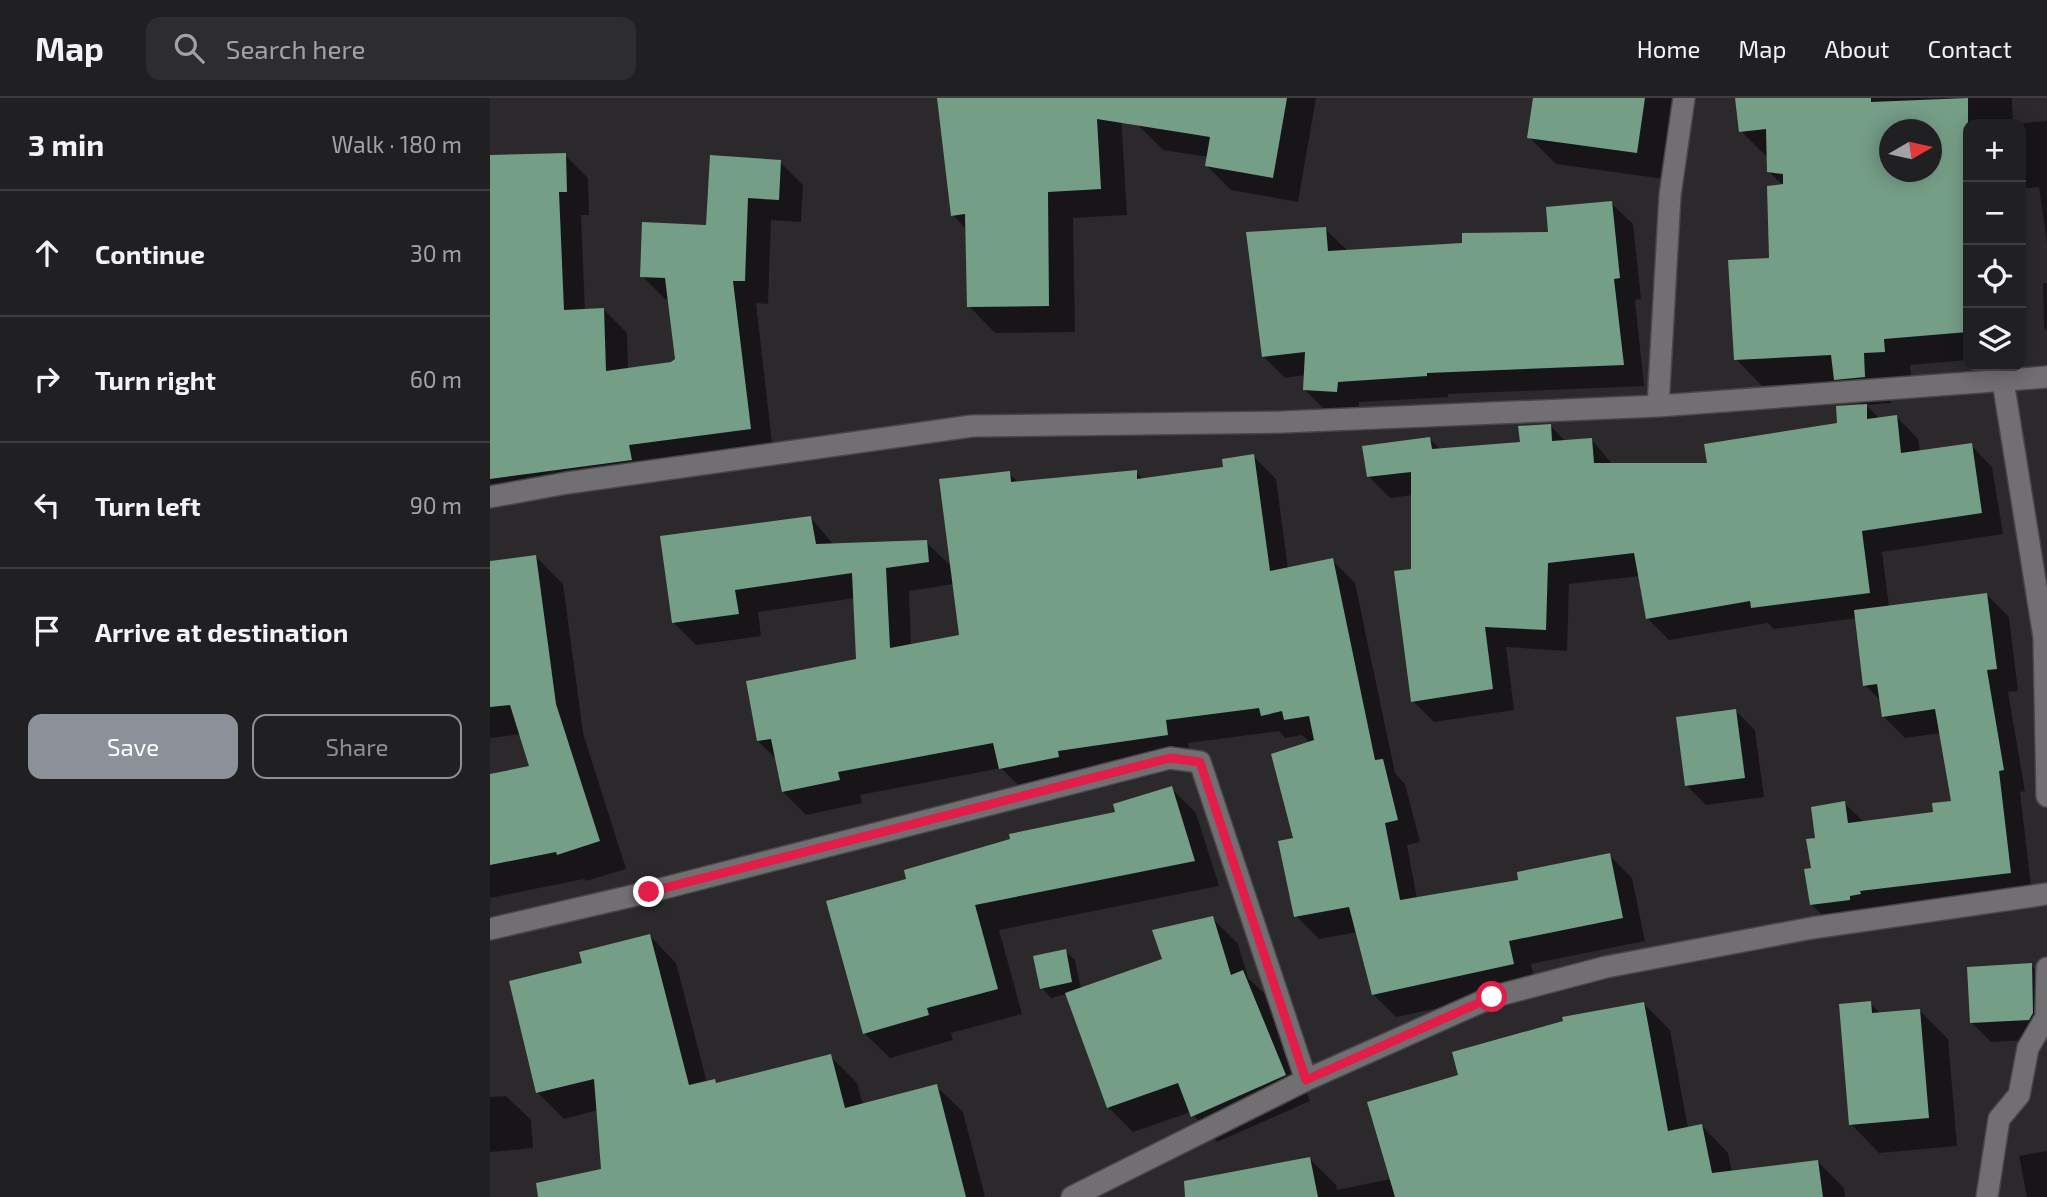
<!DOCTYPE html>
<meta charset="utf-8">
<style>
body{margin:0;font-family:"Exo 2",sans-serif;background:#2d2c2e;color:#f1f3f6}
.controls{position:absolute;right:21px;top:21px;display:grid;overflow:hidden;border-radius:14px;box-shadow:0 4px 18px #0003}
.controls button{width:63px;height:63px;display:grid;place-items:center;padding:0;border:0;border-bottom:2px solid #3d3d3f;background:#201f21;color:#f1f3f6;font:35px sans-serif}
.compass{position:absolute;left:1389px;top:21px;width:63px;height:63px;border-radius:50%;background:#201f21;box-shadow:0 4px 18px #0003;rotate:81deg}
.stop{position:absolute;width:21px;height:21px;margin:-16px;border:5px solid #e11d48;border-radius:50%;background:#fff}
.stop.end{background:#e11d48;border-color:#fff;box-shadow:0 2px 7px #0008}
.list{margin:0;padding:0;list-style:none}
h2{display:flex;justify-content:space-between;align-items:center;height:91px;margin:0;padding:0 28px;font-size:30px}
h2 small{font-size:23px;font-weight:400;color:#a2a2a5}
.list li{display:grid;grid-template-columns:46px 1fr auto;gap:21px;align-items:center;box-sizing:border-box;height:126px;padding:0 28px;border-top:2px solid #3d3d3f}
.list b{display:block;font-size:26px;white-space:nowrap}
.list em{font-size:23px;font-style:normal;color:#a2a2a5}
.actions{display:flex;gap:14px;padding:21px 28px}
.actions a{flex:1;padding:16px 0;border:2px solid #8c9099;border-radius:14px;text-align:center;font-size:24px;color:#8c9099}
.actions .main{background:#8c9099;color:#fff}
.icon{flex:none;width:38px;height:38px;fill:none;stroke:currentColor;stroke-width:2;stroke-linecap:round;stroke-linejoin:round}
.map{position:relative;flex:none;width:1557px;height:1099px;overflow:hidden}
header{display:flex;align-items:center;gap:42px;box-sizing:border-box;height:98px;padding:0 35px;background:#201f21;border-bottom:2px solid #3d3d3f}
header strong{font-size:33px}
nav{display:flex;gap:38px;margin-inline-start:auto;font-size:24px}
.search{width:490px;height:63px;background:#2d2c2e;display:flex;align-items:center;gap:18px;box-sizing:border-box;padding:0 24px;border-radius:14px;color:#a2a2a5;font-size:26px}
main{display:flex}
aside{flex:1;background:#201f21}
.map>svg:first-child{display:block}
</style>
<header>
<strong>Map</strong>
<div class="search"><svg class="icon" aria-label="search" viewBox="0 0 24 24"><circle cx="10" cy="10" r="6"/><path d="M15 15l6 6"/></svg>Search here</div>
<nav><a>Home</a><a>Map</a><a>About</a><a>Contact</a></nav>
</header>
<main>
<aside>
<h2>3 min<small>Walk · 180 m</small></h2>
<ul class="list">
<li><svg class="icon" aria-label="ahead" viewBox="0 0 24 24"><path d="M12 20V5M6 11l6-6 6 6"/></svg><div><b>Continue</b></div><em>30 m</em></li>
<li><svg class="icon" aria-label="right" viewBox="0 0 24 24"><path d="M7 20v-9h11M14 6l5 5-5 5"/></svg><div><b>Turn right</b></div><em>60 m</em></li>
<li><svg class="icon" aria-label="left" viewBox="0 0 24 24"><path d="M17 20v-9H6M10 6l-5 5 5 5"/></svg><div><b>Turn left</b></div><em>90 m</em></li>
<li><svg class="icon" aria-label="arrive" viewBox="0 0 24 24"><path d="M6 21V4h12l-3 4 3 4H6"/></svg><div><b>Arrive at destination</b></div></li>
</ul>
<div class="actions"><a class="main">Save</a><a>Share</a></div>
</aside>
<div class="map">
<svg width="1557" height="1099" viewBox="0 0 1557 1099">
<rect width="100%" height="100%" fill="#2b292c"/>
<path fill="#0007" fill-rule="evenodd" d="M 449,0 L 630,0 L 637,117 L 583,120 L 585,234 L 505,235 L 479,208 L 477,132 L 463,117 Z
M 652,0 L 826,0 L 808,104 L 741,92 L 716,67 L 718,59 L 673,52 L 648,27 Z
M 1045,0 L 1192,0 L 1174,81 L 1066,66 L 1039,39 Z
M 1247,0 L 1522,0 L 1523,26 L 1557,23 L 1557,145 L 1549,89 L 1531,91 L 1531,26 L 1478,26 L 1478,262 L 1420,267 L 1421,279 L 1400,281 L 1401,305 L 1376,307 L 1390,321 L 1407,319 L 1428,341 L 1430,354 L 1481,347 L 1502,369 L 1513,436 L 1392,454 L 1399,509 L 1497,497 L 1519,519 L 1528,593 L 1518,594 L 1535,693 L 1530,694 L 1542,797 L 1343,828 L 1321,806 L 1327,741 L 1354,705 L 1374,724 L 1445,716 L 1463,705 L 1451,635 L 1415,640 L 1393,618 L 1391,603 L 1375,587 L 1367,520 L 1284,531 L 1278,525 L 1179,542 L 1158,521 L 1150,478 L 1079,486 L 1077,553 L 1016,549 L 1024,612 L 944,624 L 923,603 L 923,397 L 900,400 L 878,378 L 940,341 L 951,352 L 1032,345 L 1060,327 L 1076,344 L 1101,341 L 1123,367 L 1219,367 L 1349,326 L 1372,308 L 1348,284 L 1272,288 L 1246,261 L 1281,162 L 1294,88 L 1278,73 L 1278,60 L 1251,33 ZM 1400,32 L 1442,32 L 1442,74 L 1400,74 Z
M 75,57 L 98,80 L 99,117 L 91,117 L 95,213 L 114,212 L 137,235 L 138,272 L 182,266 L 186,262 L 179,202 L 175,201 L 152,178 L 217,129 L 290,64 L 313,87 L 311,124 L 281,122 L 278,206 L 266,205 L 283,354 L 162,370 L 164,384 L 0,406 L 0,59 Z
M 1121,105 L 1143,126 L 1151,201 L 1145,202 L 1154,288 L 958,296 L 958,299 L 869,304 L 868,315 L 836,313 L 814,291 L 815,277 L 795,280 L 773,258 L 835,131 L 857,152 L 974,147 L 1060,136 Z
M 1553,185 L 1557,185 L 1557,233 L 1554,230 Z
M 763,358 L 786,381 L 798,471 L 842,462 L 865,485 L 905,675 L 915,686 L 930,744 L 917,747 L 927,801 L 1030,784 L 1119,757 L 1142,780 L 1155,843 L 1041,866 L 1046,889 L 906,919 L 883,896 L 868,834 L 829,841 L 806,818 L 805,742 L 821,645 L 812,637 L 795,640 L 789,633 L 698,645 L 700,659 L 534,693 L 511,670 L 370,697 L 372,705 L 316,717 L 293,694 L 286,661 L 268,643 L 368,562 L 365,500 L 268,514 L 271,538 L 206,547 L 183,524 L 321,420 L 344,447 L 436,444 L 462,469 L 519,375 L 529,385 L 646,374 L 654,382 L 735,371 ZM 464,486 L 471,539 L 421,548 L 419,493 Z
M 46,459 L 73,486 L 93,635 L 136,771 L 96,783 L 94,781 L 0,800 L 0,678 L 41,670 L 31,636 L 0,640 L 0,465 Z
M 1246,613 L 1265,632 L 1274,699 L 1216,707 L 1196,687 Z
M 681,690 L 706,715 L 729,788 L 509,832 L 532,916 L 461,935 L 463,942 L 400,960 L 375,936 L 418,782 L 628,716 Z
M 722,820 L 748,846 L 758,880 L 778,899 L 820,1003 L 727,1044 L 701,1014 L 643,1034 L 618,1009 L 577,896 L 561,900 L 552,890 L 575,853 L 585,862 L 591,891 L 674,862 Z
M 160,838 L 186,865 L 217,985 L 224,983 L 228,987 L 340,958 L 367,985 L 373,1007 L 446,988 L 473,1014 L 495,1099 L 51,1099 L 113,1072 L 108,1012 L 74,1021 L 47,994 L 94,867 Z
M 1541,867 L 1557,883 L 1557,941 L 1501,944 L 1482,925 Z
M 1380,905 L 1391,916 L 1429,912 L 1458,941 L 1467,1048 L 1389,1055 L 1361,1026 Z
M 1154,906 L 1180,932 L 1198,1031 L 1212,1028 L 1238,1055 L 1242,1074 L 1327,1063 L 1354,1090 L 1355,1099 L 701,1099 L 820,1061 L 846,1087 L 847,1092 L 901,1081 L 970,979 Z
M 16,998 L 41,1022 L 43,1050 L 0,1054 L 0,999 Z
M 1557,1053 L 1557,1099 L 1537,1099 L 1529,1058 Z"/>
<path fill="#759e87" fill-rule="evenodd" d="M 447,0 L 797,0 L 783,80 L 715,68 L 720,39 L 607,21 L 611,91 L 558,94 L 559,208 L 477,209 L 475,116 L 461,118 Z
M 1043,0 L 1155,0 L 1147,55 L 1037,40 Z
M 1245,0 L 1381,0 L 1381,4 L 1478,0 L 1478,234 L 1394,241 L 1395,254 L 1374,255 L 1375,279 L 1344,282 L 1341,257 L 1244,262 L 1238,162 L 1279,160 L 1277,88 L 1293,86 L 1293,76 L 1277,74 L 1276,31 L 1249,34 ZM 1399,32 L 1441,32 L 1441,74 L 1399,74 Z
M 76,55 L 77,94 L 69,94 L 74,212 L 114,210 L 116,273 L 181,264 L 185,261 L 175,180 L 150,179 L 152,124 L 216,127 L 220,57 L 291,62 L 289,102 L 258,100 L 255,183 L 243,183 L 261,331 L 139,347 L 142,362 L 0,381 L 0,57 Z
M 1122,103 L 1130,180 L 1124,181 L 1134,267 L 937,275 L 937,278 L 848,284 L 847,294 L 813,292 L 815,254 L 772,259 L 756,134 L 836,129 L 838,153 L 972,145 L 972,135 L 1058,134 L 1056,109 Z
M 1377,306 L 1377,321 L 1407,317 L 1411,355 L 1482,345 L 1492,415 L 1372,433 L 1380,495 L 1261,510 L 1260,503 L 1156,521 L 1144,455 L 1058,465 L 1056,532 L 995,529 L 1003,591 L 921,604 L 904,473 L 921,471 L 921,374 L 877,379 L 872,348 L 940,339 L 942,351 L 1030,344 L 1028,328 L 1061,326 L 1062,343 L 1102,340 L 1104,365 L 1217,365 L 1214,346 L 1347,325 L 1346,308 Z
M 764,356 L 780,473 L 843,460 L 885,662 L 893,661 L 908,722 L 895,725 L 910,802 L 1028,782 L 1027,774 L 1120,755 L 1133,820 L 1019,843 L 1024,866 L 882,897 L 859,809 L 804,819 L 788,743 L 803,740 L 781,656 L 824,642 L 819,618 L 794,622 L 792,613 L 771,618 L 769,610 L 676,622 L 678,637 L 568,653 L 569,659 L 509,671 L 503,645 L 348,674 L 350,682 L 292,694 L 281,641 L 267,643 L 256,583 L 366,561 L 362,475 L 245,492 L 249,516 L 182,525 L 170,438 L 321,418 L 326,446 L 437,442 L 439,464 L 396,470 L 400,550 L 469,537 L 449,381 L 520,373 L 521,384 L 647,372 L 647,381 L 733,369 L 732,361 Z
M 46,457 L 66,606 L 110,743 L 67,757 L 66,754 L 0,767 L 0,676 L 39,668 L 20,607 L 0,609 L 0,463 Z
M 1497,495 L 1507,571 L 1497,572 L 1514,672 L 1509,673 L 1521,775 L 1370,793 L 1371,796 L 1360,798 L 1360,802 L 1320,807 L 1314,771 L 1321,770 L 1316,741 L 1325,740 L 1321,709 L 1355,703 L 1358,725 L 1443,714 L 1442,705 L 1461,703 L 1445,611 L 1392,619 L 1387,586 L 1373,588 L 1364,512 Z
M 1246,611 L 1255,680 L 1195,688 L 1186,619 Z
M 682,688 L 705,763 L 485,807 L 508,891 L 437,910 L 439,917 L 373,936 L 336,803 L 416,781 L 414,772 L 520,741 L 519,736 L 625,714 L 623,706 Z
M 723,818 L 741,877 L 753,872 L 796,977 L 701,1019 L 688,985 L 617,1010 L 575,895 L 672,861 L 662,832 Z
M 160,836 L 199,987 L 225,981 L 226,985 L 341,956 L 355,1010 L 447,986 L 476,1099 L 48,1099 L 46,1085 L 111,1071 L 104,981 L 46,995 L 19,883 L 92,865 L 89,854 Z
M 576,851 L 582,884 L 550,891 L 543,858 Z
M 1542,865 L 1543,915 L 1539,922 L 1480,925 L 1477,869 Z
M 1381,903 L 1382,915 L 1430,911 L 1439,1020 L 1359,1027 L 1349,906 Z
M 1154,904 L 1178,1033 L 1212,1026 L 1222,1075 L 1328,1062 L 1333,1099 L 905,1099 L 877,1004 L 968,977 L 962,954 L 1073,923 L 1072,919 Z
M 820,1059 L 828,1099 L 695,1099 L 694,1083 Z"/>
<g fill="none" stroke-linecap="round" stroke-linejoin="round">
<defs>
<path id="street" d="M 1513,283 L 1554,539 L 1557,698
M 1168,308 L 1180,97 L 1194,0
M 0,399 L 77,385 L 482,328 L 793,324 L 1168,308 L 1557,279
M 0,831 L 159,794 L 680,660 L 710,664 L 816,982
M 582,1099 L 816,982 L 1002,899 L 1116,869 L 1322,830 L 1557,796
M 1497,1099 L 1509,1021 L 1529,997 L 1538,950 L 1556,919 L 1557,870"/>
</defs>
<use href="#street" stroke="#494649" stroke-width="24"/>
<use href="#street" stroke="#726f73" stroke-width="21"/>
</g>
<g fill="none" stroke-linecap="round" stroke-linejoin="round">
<path stroke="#e11d48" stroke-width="9" d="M 159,794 L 680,660 L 710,664 L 816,982 L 1002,899"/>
</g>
</svg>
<div class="controls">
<button>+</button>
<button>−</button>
<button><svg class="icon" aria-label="locate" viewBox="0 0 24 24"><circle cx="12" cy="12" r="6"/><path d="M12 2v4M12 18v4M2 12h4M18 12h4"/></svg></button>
<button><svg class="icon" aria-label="layers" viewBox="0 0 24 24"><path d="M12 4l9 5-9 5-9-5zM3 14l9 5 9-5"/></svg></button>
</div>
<svg class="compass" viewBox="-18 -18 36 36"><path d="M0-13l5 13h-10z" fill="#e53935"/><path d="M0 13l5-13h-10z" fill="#a2a2a5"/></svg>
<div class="stop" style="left:1002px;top:899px"></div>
<div class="stop end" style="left:159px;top:794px"></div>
</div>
</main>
